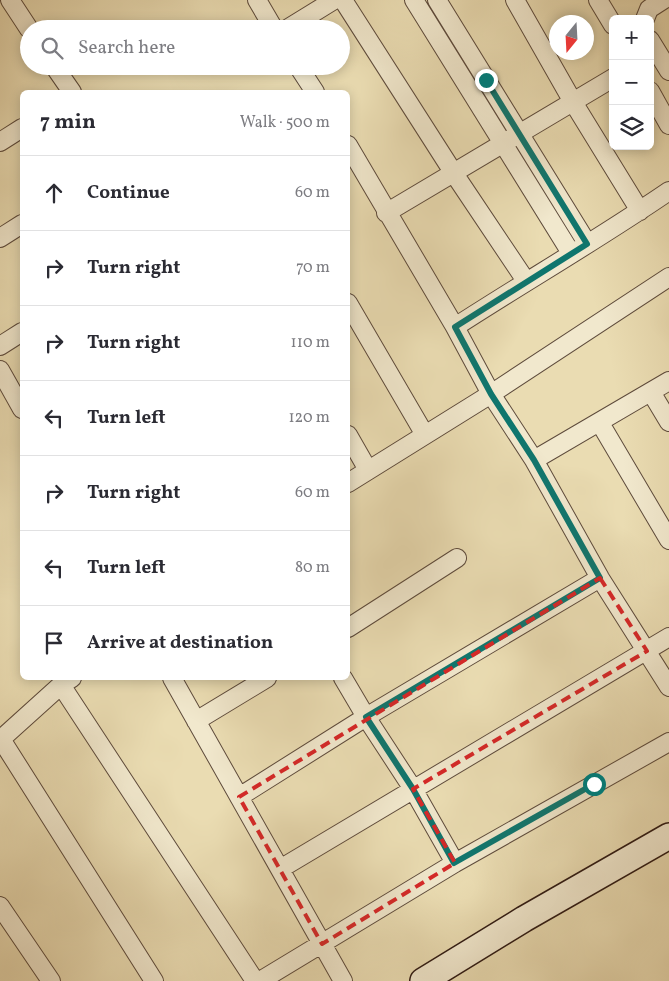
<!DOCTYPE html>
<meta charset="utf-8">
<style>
body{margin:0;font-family:Vollkorn,serif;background:#f2f2f3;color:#2b2b33}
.controls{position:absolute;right:15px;top:15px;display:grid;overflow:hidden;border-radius:8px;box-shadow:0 2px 12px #0003}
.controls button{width:45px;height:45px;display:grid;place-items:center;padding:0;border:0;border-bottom:1px solid #e1e1e2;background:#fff;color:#2b2b33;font:25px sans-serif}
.compass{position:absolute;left:549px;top:15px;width:45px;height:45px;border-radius:50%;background:#fff;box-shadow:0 2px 12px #0003;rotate:198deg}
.stop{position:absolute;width:15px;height:15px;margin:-11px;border:4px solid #0f766e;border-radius:50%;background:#fff}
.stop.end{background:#0f766e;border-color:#fff;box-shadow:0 1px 5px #0008}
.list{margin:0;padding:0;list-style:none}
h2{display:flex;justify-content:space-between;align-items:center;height:65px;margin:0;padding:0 20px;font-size:21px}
h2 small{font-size:16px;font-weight:400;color:#7c7c81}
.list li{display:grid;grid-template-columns:32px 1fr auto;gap:15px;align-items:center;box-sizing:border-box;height:75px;padding:0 20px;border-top:1px solid #e1e1e2}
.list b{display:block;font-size:19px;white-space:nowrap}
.list em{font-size:16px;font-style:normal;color:#7c7c81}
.icon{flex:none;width:28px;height:28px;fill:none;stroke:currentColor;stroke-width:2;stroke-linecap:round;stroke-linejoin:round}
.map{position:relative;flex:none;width:669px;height:981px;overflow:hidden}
.search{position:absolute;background:#fff;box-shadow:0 2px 12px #0003;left:20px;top:20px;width:330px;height:55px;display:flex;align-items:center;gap:12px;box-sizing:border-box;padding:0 18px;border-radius:28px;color:#7c7c81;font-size:19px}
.panel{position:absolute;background:#fff;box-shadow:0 2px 12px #0003;left:20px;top:90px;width:330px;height:590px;border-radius:8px}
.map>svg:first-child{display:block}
</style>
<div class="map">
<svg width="669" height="981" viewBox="0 0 669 981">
<rect width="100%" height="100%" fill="#eadcb2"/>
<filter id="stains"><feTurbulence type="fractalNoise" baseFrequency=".004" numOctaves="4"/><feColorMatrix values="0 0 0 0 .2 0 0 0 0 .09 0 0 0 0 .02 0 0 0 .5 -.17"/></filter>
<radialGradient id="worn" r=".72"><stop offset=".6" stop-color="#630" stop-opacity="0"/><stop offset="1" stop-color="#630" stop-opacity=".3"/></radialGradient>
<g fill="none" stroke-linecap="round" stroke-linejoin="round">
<defs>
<path id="street" d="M 10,0 L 29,29
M 257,0 L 274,29
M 343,0 L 453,172 L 526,281
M 414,0 L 571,253
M 437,0 L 587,243
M 515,0 L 573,102 L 640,211
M 598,0 L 613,25
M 645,19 L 649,9 L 663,0
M 287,29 L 334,0
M 650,40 L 669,71
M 54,66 L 72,92
M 298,66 L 315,92
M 650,91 L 669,125
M 0,142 L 22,128
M 348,145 L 455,327 L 491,394 L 534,460 L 600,578 L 669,687
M 386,213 L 613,78
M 0,238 L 22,224
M 348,303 L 425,435
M 455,327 C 526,281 599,239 669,191
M 0,346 L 22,332
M 0,370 L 22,409
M 651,392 L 669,422
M 600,423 L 669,540
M 348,435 L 368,470
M 534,460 L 669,381
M 348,483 L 491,394 L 669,277
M 348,628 L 457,558
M 172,678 L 343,981
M 343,678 L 366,717 L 413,789 L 455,863
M 61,685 L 255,981
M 196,721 L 267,678
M 1,739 L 154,981
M 0,740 L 61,685 L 72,678
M 239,797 L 366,717 L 600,578
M 280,869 L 669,637
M 0,906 L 51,981
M 260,981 L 455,863 L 669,742"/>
<path id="secondary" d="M 423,981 L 524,919 L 669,836"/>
</defs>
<use href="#street" stroke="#5e4b3c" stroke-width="20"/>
<use href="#secondary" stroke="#301b14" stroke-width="28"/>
<use href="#street" stroke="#f1e8cd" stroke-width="18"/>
<use href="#secondary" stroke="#f1e8cd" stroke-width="25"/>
</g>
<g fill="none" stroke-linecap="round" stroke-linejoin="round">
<path stroke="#0f766e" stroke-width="6" d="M 486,80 L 587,244 L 455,327 L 491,394 L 534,460 L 600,578 L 366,717 L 413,789 L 454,863 L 594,784"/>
</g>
<path fill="none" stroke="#d62828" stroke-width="4" stroke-dasharray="10 6" stroke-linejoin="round" d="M 600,578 L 647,651 L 413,789 L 455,863 L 322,944 L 239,797 Z"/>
<rect width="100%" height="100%" filter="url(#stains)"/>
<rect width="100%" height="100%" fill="url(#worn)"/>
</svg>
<div class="controls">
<button>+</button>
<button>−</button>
<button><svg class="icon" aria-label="layers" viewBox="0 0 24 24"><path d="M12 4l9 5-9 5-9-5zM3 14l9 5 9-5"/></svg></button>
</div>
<svg class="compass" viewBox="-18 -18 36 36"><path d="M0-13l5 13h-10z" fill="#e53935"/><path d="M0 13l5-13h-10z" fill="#7c7c81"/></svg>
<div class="stop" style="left:594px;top:784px"></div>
<div class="stop end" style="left:486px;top:80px"></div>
<div class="search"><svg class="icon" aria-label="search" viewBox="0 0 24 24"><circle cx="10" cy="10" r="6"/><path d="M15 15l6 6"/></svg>Search here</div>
<section class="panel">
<h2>7 min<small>Walk · 500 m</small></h2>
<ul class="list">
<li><svg class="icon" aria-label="ahead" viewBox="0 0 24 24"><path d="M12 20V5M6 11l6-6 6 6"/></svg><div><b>Continue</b></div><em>60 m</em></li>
<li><svg class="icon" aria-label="right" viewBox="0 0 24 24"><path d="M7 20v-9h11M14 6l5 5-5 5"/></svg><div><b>Turn right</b></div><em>70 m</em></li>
<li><svg class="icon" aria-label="right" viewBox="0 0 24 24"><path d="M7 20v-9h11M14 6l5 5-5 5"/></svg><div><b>Turn right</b></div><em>110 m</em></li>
<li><svg class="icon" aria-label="left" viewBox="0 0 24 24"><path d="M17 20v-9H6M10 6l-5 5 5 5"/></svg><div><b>Turn left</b></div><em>120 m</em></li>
<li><svg class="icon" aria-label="right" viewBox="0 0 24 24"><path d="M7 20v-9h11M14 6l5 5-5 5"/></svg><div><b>Turn right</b></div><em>60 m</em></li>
<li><svg class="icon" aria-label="left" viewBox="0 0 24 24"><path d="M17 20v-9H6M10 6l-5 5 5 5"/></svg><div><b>Turn left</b></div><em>80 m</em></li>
<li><svg class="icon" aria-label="arrive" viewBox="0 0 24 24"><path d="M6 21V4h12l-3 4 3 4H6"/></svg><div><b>Arrive at destination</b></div></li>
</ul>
</section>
</div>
